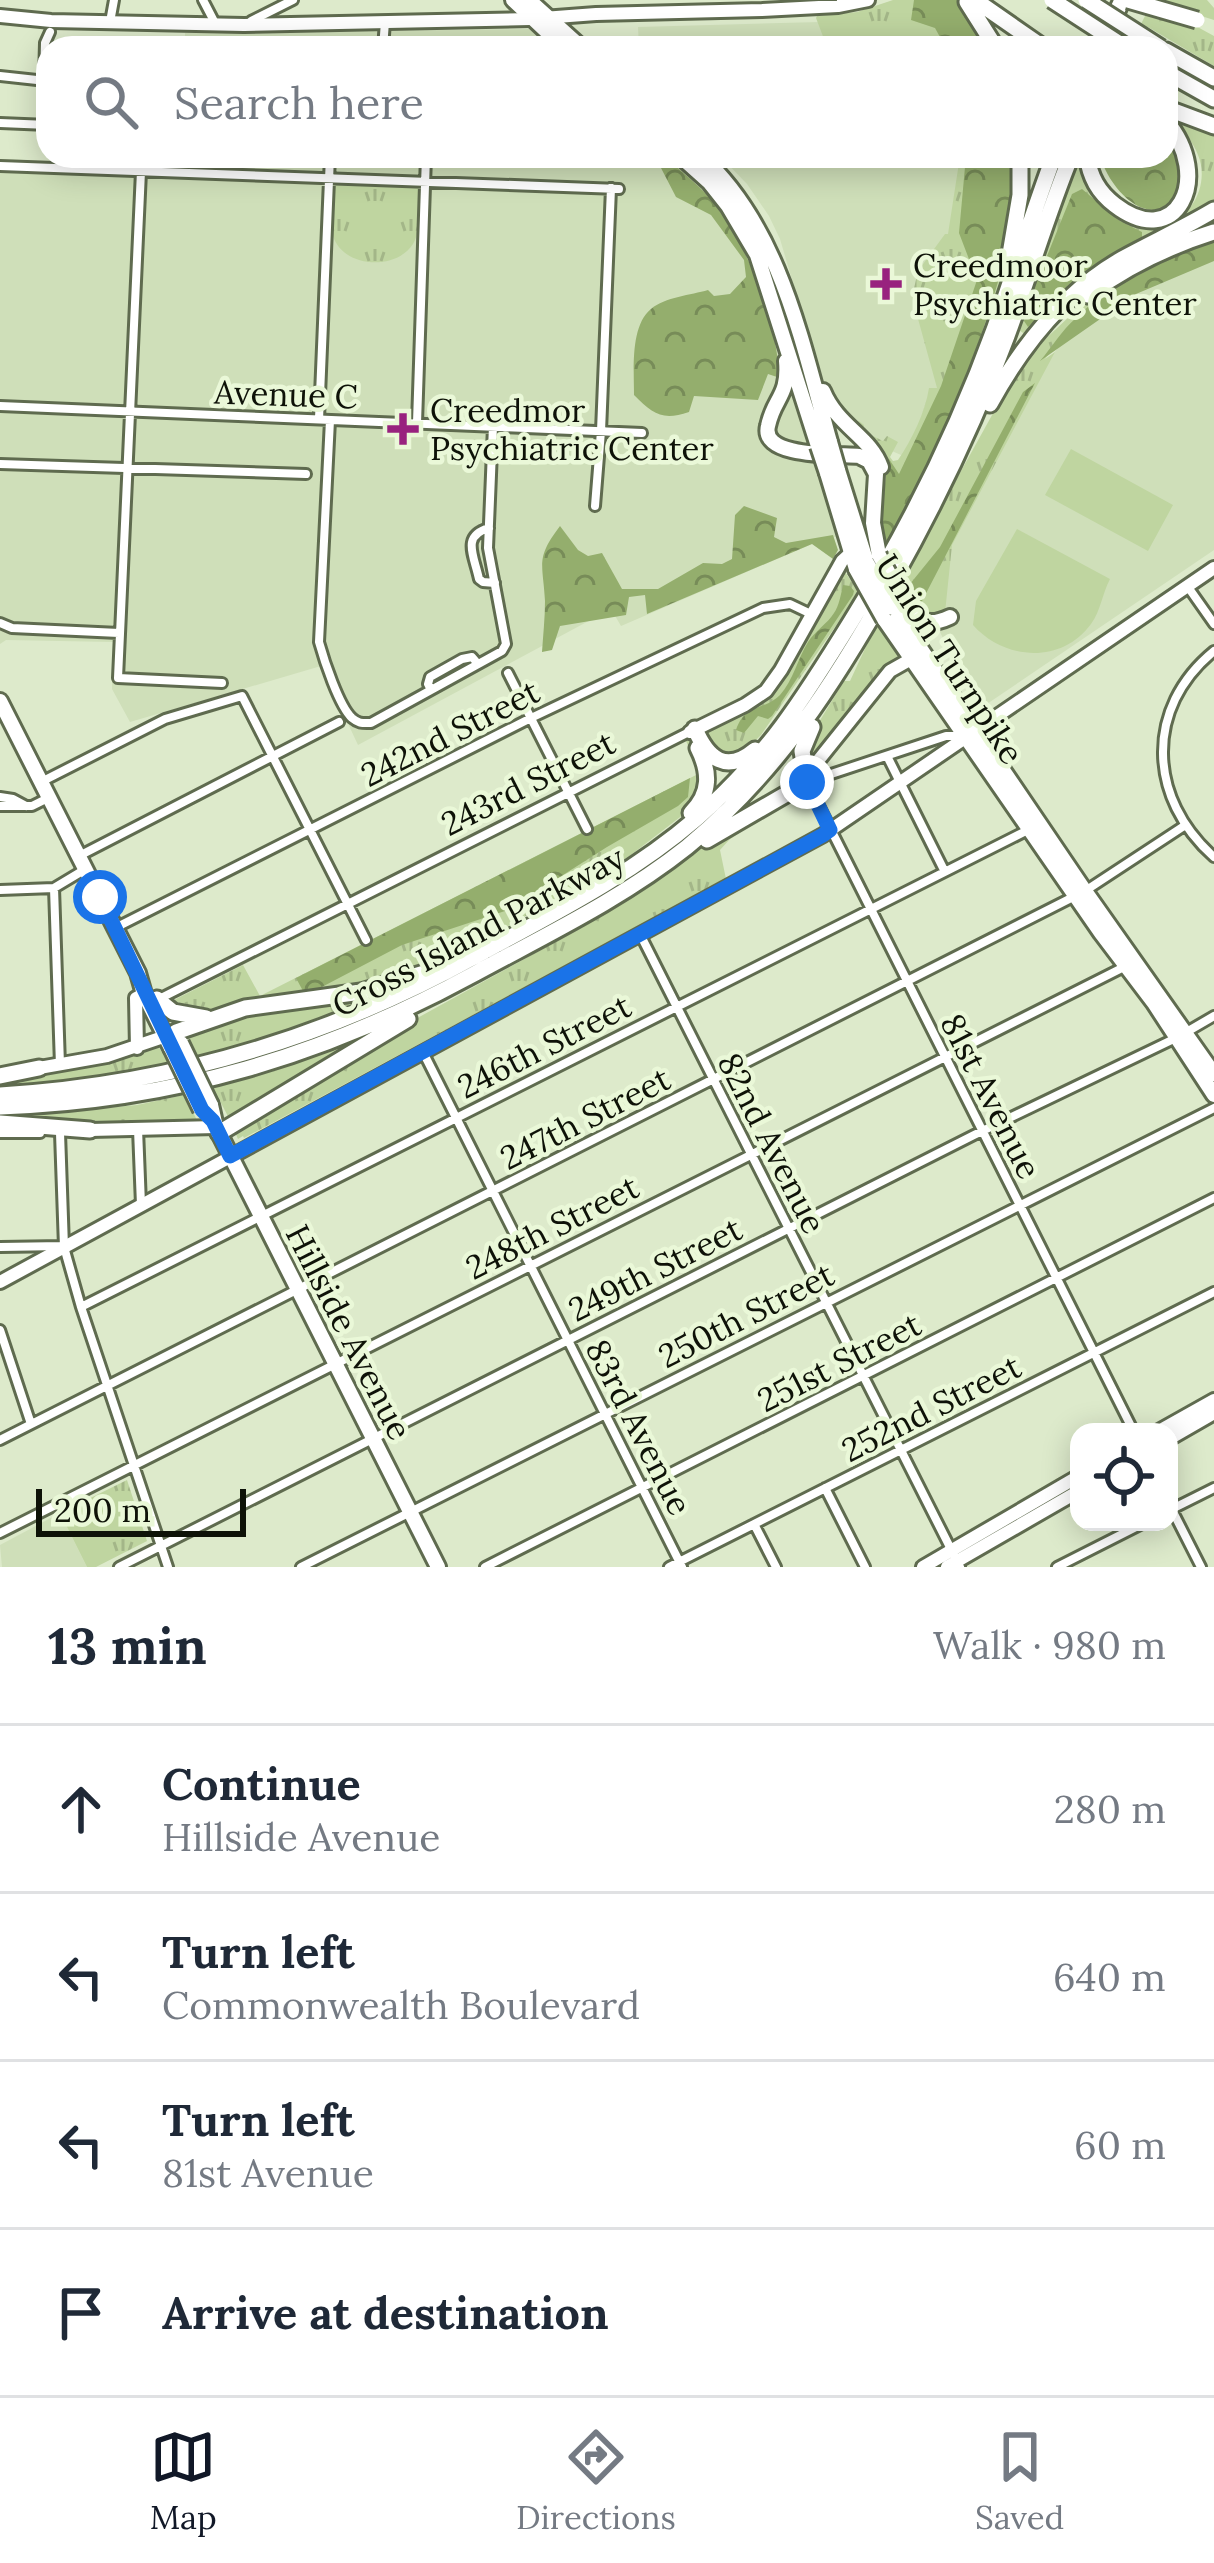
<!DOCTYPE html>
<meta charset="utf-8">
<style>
body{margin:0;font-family:Lora,serif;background:#f2f2f3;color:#1f2937}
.controls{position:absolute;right:36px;bottom:36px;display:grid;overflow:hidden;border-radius:24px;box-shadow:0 6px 30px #0003}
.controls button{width:108px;height:108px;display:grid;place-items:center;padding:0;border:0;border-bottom:3px solid #e0e1e3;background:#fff;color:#1f2937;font:60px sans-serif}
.scale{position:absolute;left:36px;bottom:30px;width:210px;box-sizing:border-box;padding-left:12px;border:6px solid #0e1208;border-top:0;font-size:33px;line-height:42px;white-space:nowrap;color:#0e1208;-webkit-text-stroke:9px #eaf8d8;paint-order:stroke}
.stop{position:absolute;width:36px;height:36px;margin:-27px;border:9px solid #1a73e8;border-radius:50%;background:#fff}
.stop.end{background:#1a73e8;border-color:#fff;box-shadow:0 3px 12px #0008}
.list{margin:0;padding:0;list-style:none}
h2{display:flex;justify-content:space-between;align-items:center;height:156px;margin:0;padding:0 48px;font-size:51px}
h2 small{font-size:39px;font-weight:400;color:#747a83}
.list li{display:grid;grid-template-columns:78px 1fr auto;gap:36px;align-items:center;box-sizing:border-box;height:168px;padding:0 48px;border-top:3px solid #e0e1e3}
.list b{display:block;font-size:45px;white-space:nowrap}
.list p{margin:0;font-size:39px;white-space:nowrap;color:#747a83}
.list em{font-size:39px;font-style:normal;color:#747a83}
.icon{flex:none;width:66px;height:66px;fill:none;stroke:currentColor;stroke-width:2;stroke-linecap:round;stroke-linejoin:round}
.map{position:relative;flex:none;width:1214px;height:1567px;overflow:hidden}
.search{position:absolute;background:#fff;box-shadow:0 6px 30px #0003;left:36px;right:36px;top:36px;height:132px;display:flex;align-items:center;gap:30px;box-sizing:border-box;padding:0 42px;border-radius:36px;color:#747a83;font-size:45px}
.sheet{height:828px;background:#fff}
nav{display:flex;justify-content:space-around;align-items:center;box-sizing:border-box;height:168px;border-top:3px solid #e0e1e3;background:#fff;font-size:33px;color:#747a83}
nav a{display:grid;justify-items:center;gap:6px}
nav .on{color:#111827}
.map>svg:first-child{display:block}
</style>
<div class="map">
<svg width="1214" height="1567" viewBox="0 0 1214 1567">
<defs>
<pattern id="grass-tufts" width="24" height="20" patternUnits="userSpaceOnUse" patternTransform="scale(3)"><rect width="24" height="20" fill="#bfd5a0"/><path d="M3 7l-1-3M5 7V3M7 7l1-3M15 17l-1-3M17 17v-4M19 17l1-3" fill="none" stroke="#a3b688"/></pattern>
<pattern id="forest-crowns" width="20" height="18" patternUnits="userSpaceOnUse" patternTransform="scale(3)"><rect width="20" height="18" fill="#94ae6d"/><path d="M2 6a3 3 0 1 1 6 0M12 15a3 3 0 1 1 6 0" fill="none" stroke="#778c58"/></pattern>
</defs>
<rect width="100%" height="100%" fill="#ddeacb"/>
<path fill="#cfdfb9" d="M 819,22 L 966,48 L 639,48 L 638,27 Z
M 534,29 L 554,48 L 185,48 L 185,33 Z
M 182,156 L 667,156 L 727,213 L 756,264 L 838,536 L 812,544 L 621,626 L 611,609 L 358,745 L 321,666 L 130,722 L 112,689 L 113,642 L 6,640 L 0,644 L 0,159 L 181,167 Z
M 720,156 L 989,156 L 974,322 L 908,458 L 871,442 L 856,431 L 824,388 L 780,239 L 769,216 L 747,184 Z
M 1214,257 L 1214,550 L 978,710 L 922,595 L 1039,370 L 1093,308 Z
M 60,1513 L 87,1567 L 2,1567 L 0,1545 Z"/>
<path fill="url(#grass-tufts)" d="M 893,0 L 958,0 L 991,48 L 913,48 L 853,44 L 852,48 L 827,47 L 816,18 L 817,16 L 857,12 Z
M 1153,0 L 1207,0 L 1214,8 L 1214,20 L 1195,14 L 1192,24 L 1214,36 L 1214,66 L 1148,27 L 1135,48 L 1129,48 Z
M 1171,117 L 1214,133 L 1214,204 L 1028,336 L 1017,329 L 1078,156 L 1085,156 L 1103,201 C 1118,207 1151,224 1165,222 C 1195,217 1209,181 1198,155 C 1193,141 1181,129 1171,117 Z
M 960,156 L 1016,156 L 1010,246 L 996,297 L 974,358 L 913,498 L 879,545 L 886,474 L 882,460 L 852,426 L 859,421 L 864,425 L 863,431 L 883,441 L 887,436 L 898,442 L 890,457 L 893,461 L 898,460 C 912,439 925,413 929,388 L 937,388 L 912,297 L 918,271 L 945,234 L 948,234 Z
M 337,183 L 419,187 C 419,204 422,229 413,244 C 396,271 343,268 333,236 C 329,222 333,203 333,188 Z
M 1149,267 L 1095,300 L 1045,359 L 1055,352 L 952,545 L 945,613 L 940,617 L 924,616 L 913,605 L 899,583 L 1012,379 L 1041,343 L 1070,316 L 1098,295 Z
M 845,572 L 859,592 L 761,735 C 739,758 717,766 702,731 L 760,703 L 773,691 Z
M 877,623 L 901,660 L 811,764 L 808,740 L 844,681 L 850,681 Z
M 686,741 L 690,741 L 701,763 L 703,790 L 688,811 L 627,858 L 491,936 L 442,962 L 381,984 L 206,1014 L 188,1015 L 170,1002 L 243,965 L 260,996 L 700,773 Z
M 800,793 L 751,822 L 751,825 L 729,840 L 720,850 L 726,879 L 244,1138 L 243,1136 L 238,1139 L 234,1130 L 421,1016 L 590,923 L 654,884 L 704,844 Z
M 386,992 L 341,1012 L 198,1058 L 185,1032 L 240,1014 Z
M 382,1028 L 231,1122 L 212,1086 L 315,1055 Z
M 157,1044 L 170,1066 L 0,1088 L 0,1080 L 105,1061 Z
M 184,1095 L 198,1122 L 55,1126 L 0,1118 L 137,1105 Z
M 127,1480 L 147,1541 L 96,1567 L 87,1567 L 60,1513 Z"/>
<path fill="url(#forest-crowns)" d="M 914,0 L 958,0 L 991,48 L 946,48 L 935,28 L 911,20 Z
M 1166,131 L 1175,139 L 1187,183 L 1175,204 C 1169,206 1161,210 1155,210 C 1129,211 1106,178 1100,156 L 1166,156 Z
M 641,156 L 665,156 C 682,173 705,189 719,209 C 753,258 775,319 780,378 L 768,374 L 758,400 L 694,396 L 689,412 C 662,421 653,414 634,395 C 634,370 630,326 651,309 C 665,297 691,295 708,290 L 714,296 L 730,294 L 746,277 L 744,260 L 711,215 L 676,197 L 661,168 Z
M 966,156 L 1015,156 C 1014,186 1014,218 1007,248 C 982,351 933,461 883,555 L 879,545 L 886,474 L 879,455 L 889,459 L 899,474 L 941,386 L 977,280 L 959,233 Z
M 1082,189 L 1120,221 L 1142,232 L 1142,238 L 1078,279 L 1028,327 L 1024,321 L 1026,308 L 1072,194 Z
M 1214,239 L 1214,261 L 1136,294 L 1040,361 C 1052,347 1062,330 1076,318 C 1114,280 1166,260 1214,239 Z
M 1035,383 L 920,605 L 914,601 L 910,584 L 940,547 L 1023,392 Z
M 744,506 L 777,518 L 774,537 L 786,543 L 833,535 L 838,550 L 833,559 L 812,544 L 647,614 L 645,595 L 629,597 L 626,615 L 560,626 L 552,650 L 542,652 C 543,636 545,618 545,601 C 543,563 535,559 560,526 L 578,550 L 588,556 L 602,553 L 622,589 L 658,589 L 703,563 L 722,564 L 732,559 L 735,515 Z
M 843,585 L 850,586 L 854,591 L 853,595 L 772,716 L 768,719 L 758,716 L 744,733 L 736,730 C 745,703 764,711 780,695 C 793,681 798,658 808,642 C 815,631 827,624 834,613 C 839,606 841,594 843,585 Z
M 690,778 L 688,797 L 678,806 L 607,847 L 508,910 L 402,945 L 318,989 L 303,991 L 296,978 Z"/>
<path fill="#bfd5a0" d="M 1071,449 L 1173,505 L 1148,551 L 1045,495 Z
M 1017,529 L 1110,579 C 1102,594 1101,610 1091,624 C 1061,665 1004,660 973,625 L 976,601 Z"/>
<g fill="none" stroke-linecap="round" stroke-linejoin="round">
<defs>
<path id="street" d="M 203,0 L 216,25
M 251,21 L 293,0
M 110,22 L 114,0
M 383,48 L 385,22
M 0,76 L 46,81
M 44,81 L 45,43 L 50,32
M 0,123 L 48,125
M 0,166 L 619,189
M 141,171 L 118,678 L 222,683
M 0,406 L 642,433
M 319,419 L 330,156
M 330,420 L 319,642 C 324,660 339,706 352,718 C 359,724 363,723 371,723 L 502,651 L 506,644 L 488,548 L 493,426
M 417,423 L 426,156
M 0,464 L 306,474
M 595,506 L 601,431 L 611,188
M 489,528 C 461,536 474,555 479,579 L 483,582 L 495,583
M 1188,587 L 1214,624
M 0,623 L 12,628 L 119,633
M 1214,651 C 1144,708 1148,799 1214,857
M 508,673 L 587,829
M 431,690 L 428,684 L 430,677 L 462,659 L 472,657 L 478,664
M 965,736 L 946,736 L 807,782 L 1134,1432
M 887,756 L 944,870
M 41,782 L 165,719 L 242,696 L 366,940
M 0,797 L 13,799 L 26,806
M 0,806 L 32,806 L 48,798
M 79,856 L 339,722
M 54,888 L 60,1065
M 0,890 L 54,888 L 84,870
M 117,927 L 531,718 L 763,608 L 790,604 L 811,614
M 640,934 L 960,1567
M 161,998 L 689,732
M 423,1052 L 682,1567
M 138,1129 L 141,1205
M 0,1133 L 40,1133
M 60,1133 L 64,1247 L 81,1307 L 168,1567
M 0,1247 L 63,1246
M 81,1307 L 1028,830
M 0,1330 L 31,1424
M 0,1440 L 1085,891 L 1184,826
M 825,1488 L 865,1567
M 1169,1504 L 1201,1567
M 1170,1510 L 1214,1488
M 754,1524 L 776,1567
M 0,1533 L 1126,966
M 119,1567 L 974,1135 L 1178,1037 L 1214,1016
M 301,1567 L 1214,1108
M 485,1567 L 1214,1198
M 669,1567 L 1214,1292
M 1057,1567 L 1146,1522"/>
<path id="secondary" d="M 0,16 L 51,21 L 244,25 L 530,19 L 596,14 L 762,10 L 838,6 L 868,0
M 690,732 L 745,705 L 766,691 L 781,670 L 842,561 L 854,550
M 808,780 L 813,767 L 890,671 L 920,654
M 137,1048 L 136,998 L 144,994
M 39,1068 L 107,1056 L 169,1035
M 90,1130 L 216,1127
M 0,1282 L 823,835 L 1214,568
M 1157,1432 L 1214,1400
M 1169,1439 L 1214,1413
M 923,1567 L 1079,1476
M 947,1567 L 1079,1491"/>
<path id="primary" d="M 513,0 L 564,48
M 529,0 L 582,48
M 680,156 L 709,182 L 728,206 L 757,255 L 818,446
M 701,156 C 780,227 802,343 830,442
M 786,361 C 789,397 774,397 768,426 C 760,458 838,454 859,456 L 869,461 L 876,474 L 873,523 L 879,555
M 823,391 C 838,427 870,436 881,467
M 838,470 L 867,563
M 827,473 L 856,569
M 897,588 C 912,612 918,632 950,617
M 893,608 L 1085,891 L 1214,1074
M 884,619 L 1101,933 L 1154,1003 L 1214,1095
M 0,701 L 138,973 L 144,994 L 171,1048
M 211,1105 L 216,1127 L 438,1567"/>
<path id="highway" d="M 975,0 L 1044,48
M 967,2 L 996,48
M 1100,48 L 1122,0
M 1166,51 L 1214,78
M 1166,72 L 1214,99
M 1166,108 L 1214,126
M 1087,156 C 1090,177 1098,192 1115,205 C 1176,252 1214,178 1166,121
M 1009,260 L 1020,195 L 1020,156
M 1088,295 C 1126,267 1169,246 1214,232
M 990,404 C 1022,345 1063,293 1122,259 C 1153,242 1184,228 1214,210
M 695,729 C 708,759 726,774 755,750
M 691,813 C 711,793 710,772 698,748
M 707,840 L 807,782 L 802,751 L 812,727
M 157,999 L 173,1012 L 206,1018
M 176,1032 L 245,1008 L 361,992 L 431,971
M 0,1076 L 39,1068
M 0,1095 C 168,1085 327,1038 474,957 C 551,915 630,876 697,818 C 767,757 804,698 852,620 C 909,528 958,429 995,327 C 1015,270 1033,212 1054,156
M 0,1107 C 174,1101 324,1056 476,973 C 548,934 623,898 687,847 C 778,772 834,684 891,583 C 936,503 975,422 1007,336 C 1029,276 1047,215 1071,156
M 0,1123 L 90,1130
M 219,1133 L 408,1019"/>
</defs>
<use href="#street" stroke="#5f6b4f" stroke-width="14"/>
<use href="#secondary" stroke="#5f6b4f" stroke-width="18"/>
<use href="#primary" stroke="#5f6b4f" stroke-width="20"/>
<use href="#highway" stroke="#5f6b4f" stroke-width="21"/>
<use href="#street" stroke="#fff" stroke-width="8"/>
<use href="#secondary" stroke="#fff" stroke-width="12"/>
<use href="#primary" stroke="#fff" stroke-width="14"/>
<use href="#highway" stroke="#fff" stroke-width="15"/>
<defs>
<path id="primary-bridge" d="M 830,442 L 838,470
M 818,446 L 827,473
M 879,555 L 897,588
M 867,563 L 893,608
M 856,569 L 884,619
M 181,1043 L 211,1105
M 171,1048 L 201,1110"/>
<path id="highway-bridge" d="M 1052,0 L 1126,48
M 1086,0 L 1161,48
M 1128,0 L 1197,20"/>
</defs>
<use href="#primary-bridge" stroke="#5f6b4f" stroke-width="20" stroke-linecap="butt"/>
<use href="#highway-bridge" stroke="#5f6b4f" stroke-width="21" stroke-linecap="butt"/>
<use href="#primary-bridge" stroke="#fff" stroke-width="14"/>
<use href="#highway-bridge" stroke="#fff" stroke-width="15"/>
</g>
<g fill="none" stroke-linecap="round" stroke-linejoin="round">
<path stroke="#1a73e8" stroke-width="15" d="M 100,897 L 202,1110 L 213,1121 L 230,1156 L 823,835 L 830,830 L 807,782"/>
</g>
<g fill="#98227e" stroke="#eaf8d8" stroke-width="4.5">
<path d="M880 266h12v12h12v12h-12v12h-12v-12h-12v-12h12z"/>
<path d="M397 411h12v12h12v12h-12v12h-12v-12h-12v-12h12z"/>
</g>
<g text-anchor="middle" stroke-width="9" stroke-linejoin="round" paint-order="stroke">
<g font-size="33" fill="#0e1208" stroke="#eaf8d8" text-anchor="start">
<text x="913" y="277">Creedmoor<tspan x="913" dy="38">Psychiatric Center</tspan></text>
<text x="430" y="422">Creedmor<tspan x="430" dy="38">Psychiatric Center</tspan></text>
</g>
<g font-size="33" fill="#0e1208" stroke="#eaf8d8">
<text transform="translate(286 394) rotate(2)" y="12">Avenue C</text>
<text transform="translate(950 659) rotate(57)" y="12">Union Turnpike</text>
<text transform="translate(450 733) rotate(-27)" y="12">242nd Street</text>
<text transform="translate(528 783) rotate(-27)" y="12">243rd Street</text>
<text transform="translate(478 931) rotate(-28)" y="12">Cross Island Parkway</text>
<text transform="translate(544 1046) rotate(-27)" y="12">246th Street</text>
<text transform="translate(991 1096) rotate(63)" y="12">81st Avenue</text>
<text transform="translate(585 1118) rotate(-27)" y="12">247th Street</text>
<text transform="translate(772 1143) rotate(63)" y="12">82nd Avenue</text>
<text transform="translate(552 1227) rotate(-27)" y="12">248th Street</text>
<text transform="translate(655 1269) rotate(-27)" y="12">249th Street</text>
<text transform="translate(746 1315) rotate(-27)" y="12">250th Street</text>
<text transform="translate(349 1332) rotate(63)" y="12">Hillside Avenue</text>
<text transform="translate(839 1362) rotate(-27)" y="12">251st Street</text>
<text transform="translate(931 1408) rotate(-27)" y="12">252nd Street</text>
<text transform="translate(639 1427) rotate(63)" y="12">83rd Avenue</text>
</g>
</g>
</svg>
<div class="controls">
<button><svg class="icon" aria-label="locate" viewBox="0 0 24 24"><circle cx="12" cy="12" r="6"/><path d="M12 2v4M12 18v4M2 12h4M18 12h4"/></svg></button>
</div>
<div class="scale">200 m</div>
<div class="stop" style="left:100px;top:897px"></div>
<div class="stop end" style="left:807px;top:782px"></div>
<div class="search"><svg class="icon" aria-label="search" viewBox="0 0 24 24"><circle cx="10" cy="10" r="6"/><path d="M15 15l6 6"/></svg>Search here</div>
</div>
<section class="sheet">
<h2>13 min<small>Walk · 980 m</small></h2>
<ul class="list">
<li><svg class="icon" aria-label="ahead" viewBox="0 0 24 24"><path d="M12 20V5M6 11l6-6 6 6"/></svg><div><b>Continue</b><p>Hillside Avenue</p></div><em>280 m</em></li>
<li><svg class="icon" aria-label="left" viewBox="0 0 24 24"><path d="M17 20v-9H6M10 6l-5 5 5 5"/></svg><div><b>Turn left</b><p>Commonwealth Boulevard</p></div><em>640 m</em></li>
<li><svg class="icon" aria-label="left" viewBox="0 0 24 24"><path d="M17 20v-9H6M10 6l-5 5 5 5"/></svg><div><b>Turn left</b><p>81st Avenue</p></div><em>60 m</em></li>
<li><svg class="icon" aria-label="arrive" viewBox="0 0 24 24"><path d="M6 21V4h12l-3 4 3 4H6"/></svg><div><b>Arrive at destination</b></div></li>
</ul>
</section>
<nav>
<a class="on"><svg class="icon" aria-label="map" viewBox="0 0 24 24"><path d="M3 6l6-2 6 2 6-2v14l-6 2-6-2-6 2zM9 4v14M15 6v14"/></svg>Map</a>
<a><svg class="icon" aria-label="directions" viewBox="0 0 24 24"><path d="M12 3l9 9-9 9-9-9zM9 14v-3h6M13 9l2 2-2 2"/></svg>Directions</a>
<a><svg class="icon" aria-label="saved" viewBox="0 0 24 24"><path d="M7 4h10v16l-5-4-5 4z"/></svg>Saved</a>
</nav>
